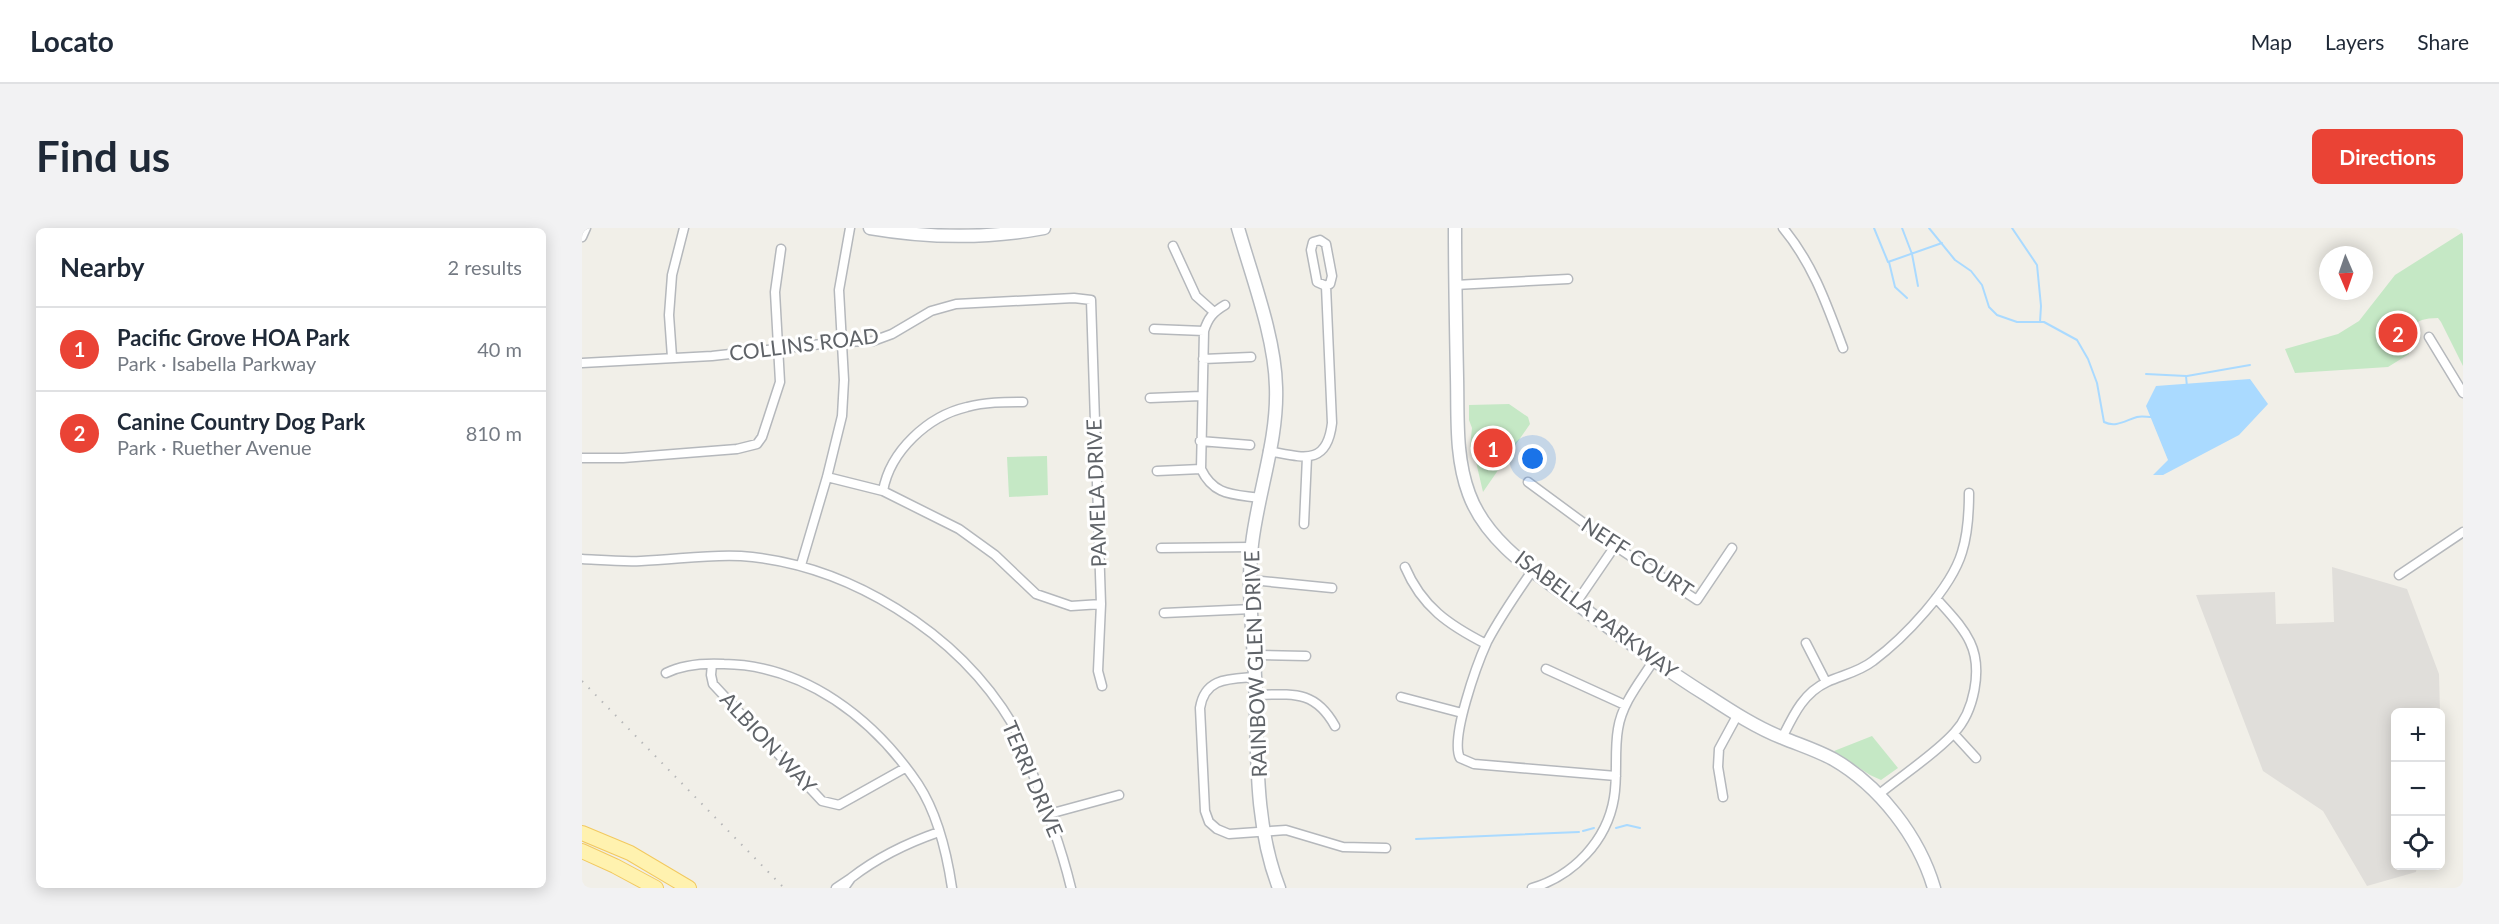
<!DOCTYPE html>
<meta charset="utf-8">
<style>
body{margin:0;font-family:Lato,sans-serif;background:#f2f2f3;color:#1f2937}
.controls{position:absolute;right:18px;bottom:18px;display:grid;overflow:hidden;border-radius:9px;box-shadow:0 3px 15px #0003}
.controls button{width:54px;height:54px;display:grid;place-items:center;padding:0;border:0;border-bottom:2px solid #e0e1e3;background:#fff;color:#1f2937;font:30px sans-serif}
.compass{position:absolute;left:1737px;top:18px;width:54px;height:54px;border-radius:50%;background:#fff;box-shadow:0 3px 15px #0003;rotate:178deg}
.you{position:absolute;left:951px;top:231px;width:21px;height:21px;margin:-15px;border:4px solid #fff;border-radius:50%;background:#1a73e8;box-shadow:0 0 0 9px #1a73e833}
.badge{display:grid;place-items:center;width:39px;height:39px;border-radius:50%;background:#ea4335;color:#fff;font-size:20px;font-weight:700}
.pin{position:absolute;translate:-50% -50%;border:3px solid #fff;box-shadow:0 2px 6px #0006}
.list{margin:0;padding:0;list-style:none}
h2{display:flex;justify-content:space-between;align-items:center;height:78px;margin:0;padding:0 24px;font-size:26px}
h2 small{font-size:20px;font-weight:400;color:#747a83}
.list li{display:grid;grid-template-columns:39px 1fr auto;gap:18px;align-items:center;box-sizing:border-box;height:84px;padding:0 24px;border-top:2px solid #e0e1e3}
.list b{display:block;font-size:22px;white-space:nowrap}
.list p{margin:0;font-size:20px;white-space:nowrap;color:#747a83}
.list em{font-size:20px;font-style:normal;color:#747a83}
.icon{flex:none;width:33px;height:33px;fill:none;stroke:currentColor;stroke-width:2;stroke-linecap:round;stroke-linejoin:round}
.map{position:relative;flex:none;width:1881px;height:660px;overflow:hidden;border-radius:9px}
header{display:flex;align-items:center;gap:36px;box-sizing:border-box;height:84px;padding:0 30px;background:#fff;border-bottom:2px solid #e0e1e3}
header strong{font-size:28px}
nav{display:flex;gap:33px;margin-inline-start:auto;font-size:21px}
.intro{display:flex;align-items:center;justify-content:space-between;box-sizing:border-box;height:144px;padding:0 36px}
h1{margin:0;font-size:42px}
.button{padding:15px 27px;border-radius:9px;background:#ea4335;color:#fff;font-size:21px;font-weight:700}
main{display:flex;gap:36px;padding:0 36px}
aside{flex:1;background:#fff;border-radius:9px;box-shadow:0 3px 15px #0003}
.map>svg:first-child{display:block}
</style>
<header>
<strong>Locato</strong>
<nav><a>Map</a><a>Layers</a><a>Share</a></nav>
</header>
<div class="intro"><h1>Find us</h1><a class="button">Directions</a></div>
<main>
<aside>
<h2>Nearby<small>2 results</small></h2>
<ul class="list">
<li><span class="badge">1</span><div><b>Pacific Grove HOA Park</b><p>Park · Isabella Parkway</p></div><em>40 m</em></li>
<li><span class="badge">2</span><div><b>Canine Country Dog Park</b><p>Park · Ruether Avenue</p></div><em>810 m</em></li>
</ul>
</aside>
<div class="map">
<svg width="1881" height="660" viewBox="0 0 1881 660">
<rect width="100%" height="100%" fill="#f1efe8"/>
<path fill="#e0deda" d="M 1750,339 L 1825,361 L 1857,446 L 1858,484 L 1814,484 L 1814,638 L 1835,638 L 1834,644 L 1785,658 L 1741,583 L 1681,543 L 1614,367 L 1693,364 L 1694,396 L 1752,394 Z"/>
<path fill="#c5e8c5" d="M 1881,4 L 1881,138 L 1859,94 L 1856,90 C 1829,90 1827,101 1827,126 L 1806,139 L 1713,145 L 1703,121 L 1756,106 L 1777,93 L 1813,47 Z
M 927,176 L 946,189 L 948,196 L 901,264 L 891,221 L 888,219 L 890,200 L 887,192 L 887,177 Z
M 465,228 L 466,267 L 427,269 L 425,229 Z
M 1290,508 L 1316,540 L 1299,552 L 1288,547 L 1252,523 Z"/>
<path fill="#aadaff" d="M 1668,151 L 1686,176 L 1657,207 L 1581,247 L 1571,247 L 1586,232 L 1564,178 L 1574,158 Z"/>
<g fill="none" stroke-linecap="round" stroke-linejoin="round">
<path stroke="#aadaff" stroke-width="2" d="M 1292,0 L 1306,34 L 1360,15
M 1320,0 L 1330,26 L 1336,58
M 1347,0 L 1373,32 L 1389,43 L 1400,57 L 1407,79 L 1415,87 L 1435,94 L 1462,94 L 1495,112 L 1506,131 L 1515,155 L 1522,194 C 1534,200 1544,192 1555,189 C 1559,188 1565,189 1570,189
M 1430,0 L 1455,37 L 1459,78 L 1458,94
M 1307,34 L 1313,59 L 1325,70
M 1564,146 L 1604,148 L 1605,159
M 1605,148 L 1668,137
M 1034,600 L 1045,597 L 1058,600
M 1001,603 L 1012,600
M 834,611 L 997,604"/>
<defs>
<path id="street" d="M 1201,0 C 1231,36 1245,77 1261,120
M 0,9 L 4,0
M 738,12 L 744,16 L 750,48 L 748,56 L 744,58 L 735,54 L 729,22 L 731,14 Z
M 591,18 L 614,68 L 632,84
M 873,57 L 986,51
M 643,77 C 631,84 626,90 622,103 L 619,241 C 632,268 651,266 677,270
M 572,101 L 622,103
M 1847,109 L 1881,165
M 90,129 L 87,87 L 90,47 L 102,0
M 621,131 L 669,129
M 0,135 L 130,128 L 258,114 L 291,113 L 310,106 L 349,83 L 374,76 L 492,70 L 509,72 L 519,376 L 516,443 L 520,458
M 568,170 L 619,168
M 618,213 L 668,217
M 686,223 C 720,229 745,239 750,195 L 744,58
M 0,230 L 41,230 L 155,221 L 175,216 L 180,209 L 198,154 L 193,64 L 199,21
M 575,243 L 619,241
M 245,249 L 301,263 L 377,301 L 413,327 L 454,366 L 489,378 L 519,376
M 946,254 L 1033,318 L 1115,372 L 1150,320
M 301,263 C 308,223 346,188 385,179 C 403,174 422,174 441,174
M 722,296 L 725,229
M 579,320 L 670,319
M 0,331 C 19,332 40,334 59,333 C 93,332 125,326 159,328 C 266,336 376,404 431,497 C 438,510 443,526 448,539 C 464,579 479,618 489,660
M 219,337 L 245,249 L 260,188 L 262,152 L 257,62 L 268,0
M 823,339 C 840,379 867,397 904,416
M 950,343 C 934,366 918,389 905,414 C 895,436 868,510 878,530 L 892,536 L 1034,548
M 1817,347 L 1881,304
M 669,352 L 750,360
M 994,375 L 1033,318
M 582,385 L 670,381
M 1224,415 L 1244,454
M 672,427 L 724,428
M 130,436 L 129,447 L 131,456 L 240,573 L 257,577 L 323,540
M 964,441 L 1043,477
M 84,445 C 102,436 122,435 142,436 C 223,437 292,491 336,556 C 355,585 365,626 370,660
M 673,449 C 648,451 623,449 618,480 L 623,583 L 627,594 L 635,601 L 647,606 L 704,602 L 761,619 L 804,620
M 674,467 C 711,466 733,462 753,498
M 819,469 L 880,485
M 1372,506 L 1394,530
M 1200,510 C 1211,488 1221,465 1245,454 C 1260,447 1277,444 1291,433 C 1322,410 1369,361 1380,324 C 1386,305 1387,284 1387,265
M 1296,567 C 1319,548 1352,527 1372,505 C 1392,484 1401,441 1388,414 C 1380,397 1366,384 1354,370
M 1141,569 L 1136,539 L 1137,521 L 1156,486
M 467,586 L 537,567
M 269,650 C 296,629 325,615 357,604
M 254,660 L 269,650 L 262,660
M 950,660 C 991,648 1025,613 1032,570 C 1036,547 1032,524 1036,501 C 1040,475 1058,454 1072,432"/>
<path id="secondary" d="M 288,0 C 346,10 404,11 462,0
M 656,0 C 670,49 693,109 694,159 C 696,212 676,264 670,316 C 665,360 671,405 673,448 C 676,519 671,593 697,660
M 873,0 C 873,50 874,100 875,149 C 876,188 873,229 887,266 C 903,310 945,339 982,366 C 1029,401 1076,437 1126,468 C 1149,483 1175,500 1201,510 C 1218,517 1234,522 1251,531 C 1298,558 1337,609 1352,660"/>
<path id="primary" d="M 0,605 L 48,625 L 107,660
M 0,623 L 33,638 L 74,660"/>
</defs>
<use href="#street" stroke="#b5b8bc" stroke-width="11"/>
<use href="#secondary" stroke="#b6babf" stroke-width="15"/>
<use href="#primary" stroke="#f2c960" stroke-width="16"/>
<use href="#street" stroke="#fff" stroke-width="8"/>
<use href="#secondary" stroke="#fff" stroke-width="12"/>
<use href="#primary" stroke="#fff2af" stroke-width="14"/>
<path stroke="#b6b7b8" stroke-width="2" stroke-dasharray="1.5 8" stroke-linecap="butt" d="M 0,453 L 202,660"/>
</g>
<g text-anchor="middle" stroke-width="6" stroke-linejoin="round" paint-order="stroke">
<g font-size="21" fill="#5f6368" stroke="#fff">
<text transform="translate(222 117) rotate(-7)" y="7">COLLINS ROAD</text>
<text transform="translate(515 265) rotate(-92)" y="7">PAMELA DRIVE</text>
<text transform="translate(1055 330) rotate(33)" y="7">NEFF COURT</text>
<text transform="translate(1014 387) rotate(37)" y="7">ISABELLA PARKWAY</text>
<text transform="translate(674 436) rotate(-92)" y="7">RAINBOW GLEN DRIVE</text>
<text transform="translate(186 515) rotate(47)" y="7">ALBION WAY</text>
<text transform="translate(450 551) rotate(67)" y="7">TERRI DRIVE</text>
</g>
</g>
</svg>
<div class="controls">
<button>+</button>
<button>−</button>
<button><svg class="icon" aria-label="locate" viewBox="0 0 24 24"><circle cx="12" cy="12" r="6"/><path d="M12 2v4M12 18v4M2 12h4M18 12h4"/></svg></button>
</div>
<svg class="compass" viewBox="-18 -18 36 36"><path d="M0-13l5 13h-10z" fill="#e53935"/><path d="M0 13l5-13h-10z" fill="#747a83"/></svg>
<div class="you"></div>
<div class="pin badge" style="left:911px;top:220px">1</div>
<div class="pin badge" style="left:1816px;top:105px">2</div>
</div>
</main>
